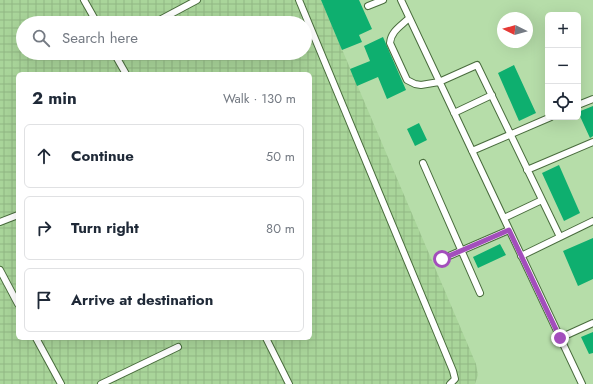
<!DOCTYPE html>
<meta charset="utf-8">
<style>
body{margin:0;font-family:Jost,sans-serif;background:#f6f6f7;color:#1f2937}
.controls{position:absolute;right:12px;top:12px;display:grid;overflow:hidden;border-radius:6px;box-shadow:0 4px 16px #0002}
.controls button{width:36px;height:36px;display:grid;place-items:center;padding:0;border:0;border-bottom:1px solid #e0e1e3;background:#fff;color:#1f2937;font:20px sans-serif}
.compass{position:absolute;left:497px;top:12px;width:36px;height:36px;border-radius:50%;background:#fff;box-shadow:0 4px 16px #0002;rotate:275deg}
.stop{position:absolute;width:12px;height:12px;margin:-9px;border:3px solid #a34ebc;border-radius:50%;background:#fff}
.stop.end{background:#a34ebc;border-color:#fff;box-shadow:0 1px 4px #0008}
.list{margin:0;padding:0;list-style:none}
h2{display:flex;justify-content:space-between;align-items:center;height:52px;margin:0;padding:0 16px;font-size:17px}
h2 small{font-size:13px;font-weight:400;color:#747a83}
.list li{display:grid;grid-template-columns:26px 1fr auto;gap:12px;align-items:center;box-sizing:border-box;height:64px;margin:0 8px 8px;padding:0 8px;border:1px solid #e0e1e3;border-radius:6px}
.list b{display:block;font-size:15px;white-space:nowrap}
.list em{font-size:13px;font-style:normal;color:#747a83}
.icon{flex:none;width:22px;height:22px;fill:none;stroke:currentColor;stroke-width:2;stroke-linecap:round;stroke-linejoin:round}
.map{position:relative;flex:none;width:593px;height:384px;overflow:hidden}
.search{position:absolute;background:#fff;box-shadow:0 4px 16px #0002;left:16px;top:16px;width:296px;height:44px;display:flex;align-items:center;gap:10px;box-sizing:border-box;padding:0 14px;border-radius:22px;color:#747a83;font-size:15px}
.panel{position:absolute;background:#fff;box-shadow:0 4px 16px #0002;left:16px;top:72px;width:296px;height:268px;border-radius:6px}
.map>svg:first-child{display:block}
</style>
<div class="map">
<svg width="593" height="384" viewBox="0 0 593 384">
<defs>
<pattern id="industrial-grid" width="8" height="8" patternUnits="userSpaceOnUse"><rect width="8" height="8" fill="#a9d59a"/><path d="M0 4h8M4 0v8" fill="none" stroke="#91b784"/></pattern>
</defs>
<rect width="100%" height="100%" fill="#b6dda9"/>
<path fill="url(#industrial-grid)" fill-rule="evenodd" d="M 0,0 L 321,0 L 476,364 L 478,375 L 475,384 L 0,384 ZM 23,23 L 305,23 L 305,53 L 23,53 ZM 18,74 L 310,74 L 310,338 L 18,338 Z"/>
<path fill="#0eaf6f" d="M 321,0 L 359,0 L 372,29 L 359,35 L 362,42 L 342,50 Z
M 383,37 L 406,90 L 387,99 L 378,77 L 357,86 L 350,69 L 370,61 L 364,46 Z
M 514,65 L 536,113 L 519,121 L 498,73 Z
M 593,106 L 593,136 L 590,138 L 578,112 Z
M 419,123 L 427,140 L 415,146 L 407,129 Z
M 559,165 L 580,213 L 564,221 L 542,173 Z
M 593,238 L 593,279 L 578,286 L 563,251 Z
M 500,244 L 506,255 L 478,268 L 473,257 Z
M 593,332 L 593,353 L 589,354 L 581,337 Z"/>
<g fill="none" stroke-linecap="round" stroke-linejoin="round">
<defs>
<path id="lane" d="M 84,0 L 97,23
M 299,0 L 453,371 L 455,379 L 450,384
M 401,0 L 582,384
M 368,6 L 383,0
M 409,18 C 401,26 391,31 390,43 L 407,80 L 415,84 L 421,85 L 439,82 L 477,65 L 560,237
M 154,23 L 197,0
M 114,53 L 126,74
M 578,105 L 593,99
M 454,113 L 492,95
M 472,151 L 551,117
M 423,163 L 480,293
M 527,170 L 593,142
M 504,218 L 542,200
M 0,222 L 18,215
M 521,256 L 593,221
M 442,259 L 509,230
M 0,270 L 18,304
M 36,338 L 61,384
M 266,338 L 289,384
M 560,338 L 593,323
M 101,384 L 178,347"/>
</defs>
<use href="#lane" stroke="#496c3d" stroke-width="8"/>
<use href="#lane" stroke="#fff" stroke-width="6"/>
</g>
<g fill="none" stroke-linecap="round" stroke-linejoin="round">
<path stroke="#a34ebc" stroke-width="5" d="M 442,259 L 509,230 L 560,338"/>
</g>
</svg>
<div class="controls">
<button>+</button>
<button>−</button>
<button><svg class="icon" aria-label="locate" viewBox="0 0 24 24"><circle cx="12" cy="12" r="6"/><path d="M12 2v4M12 18v4M2 12h4M18 12h4"/></svg></button>
</div>
<svg class="compass" viewBox="-18 -18 36 36"><path d="M0-13l5 13h-10z" fill="#e53935"/><path d="M0 13l5-13h-10z" fill="#747a83"/></svg>
<div class="stop" style="left:442px;top:259px"></div>
<div class="stop end" style="left:560px;top:338px"></div>
<div class="search"><svg class="icon" aria-label="search" viewBox="0 0 24 24"><circle cx="10" cy="10" r="6"/><path d="M15 15l6 6"/></svg>Search here</div>
<section class="panel">
<h2>2 min<small>Walk · 130 m</small></h2>
<ul class="list">
<li><svg class="icon" aria-label="ahead" viewBox="0 0 24 24"><path d="M12 20V5M6 11l6-6 6 6"/></svg><div><b>Continue</b></div><em>50 m</em></li>
<li><svg class="icon" aria-label="right" viewBox="0 0 24 24"><path d="M7 20v-9h11M14 6l5 5-5 5"/></svg><div><b>Turn right</b></div><em>80 m</em></li>
<li><svg class="icon" aria-label="arrive" viewBox="0 0 24 24"><path d="M6 21V4h12l-3 4 3 4H6"/></svg><div><b>Arrive at destination</b></div></li>
</ul>
</section>
</div>
